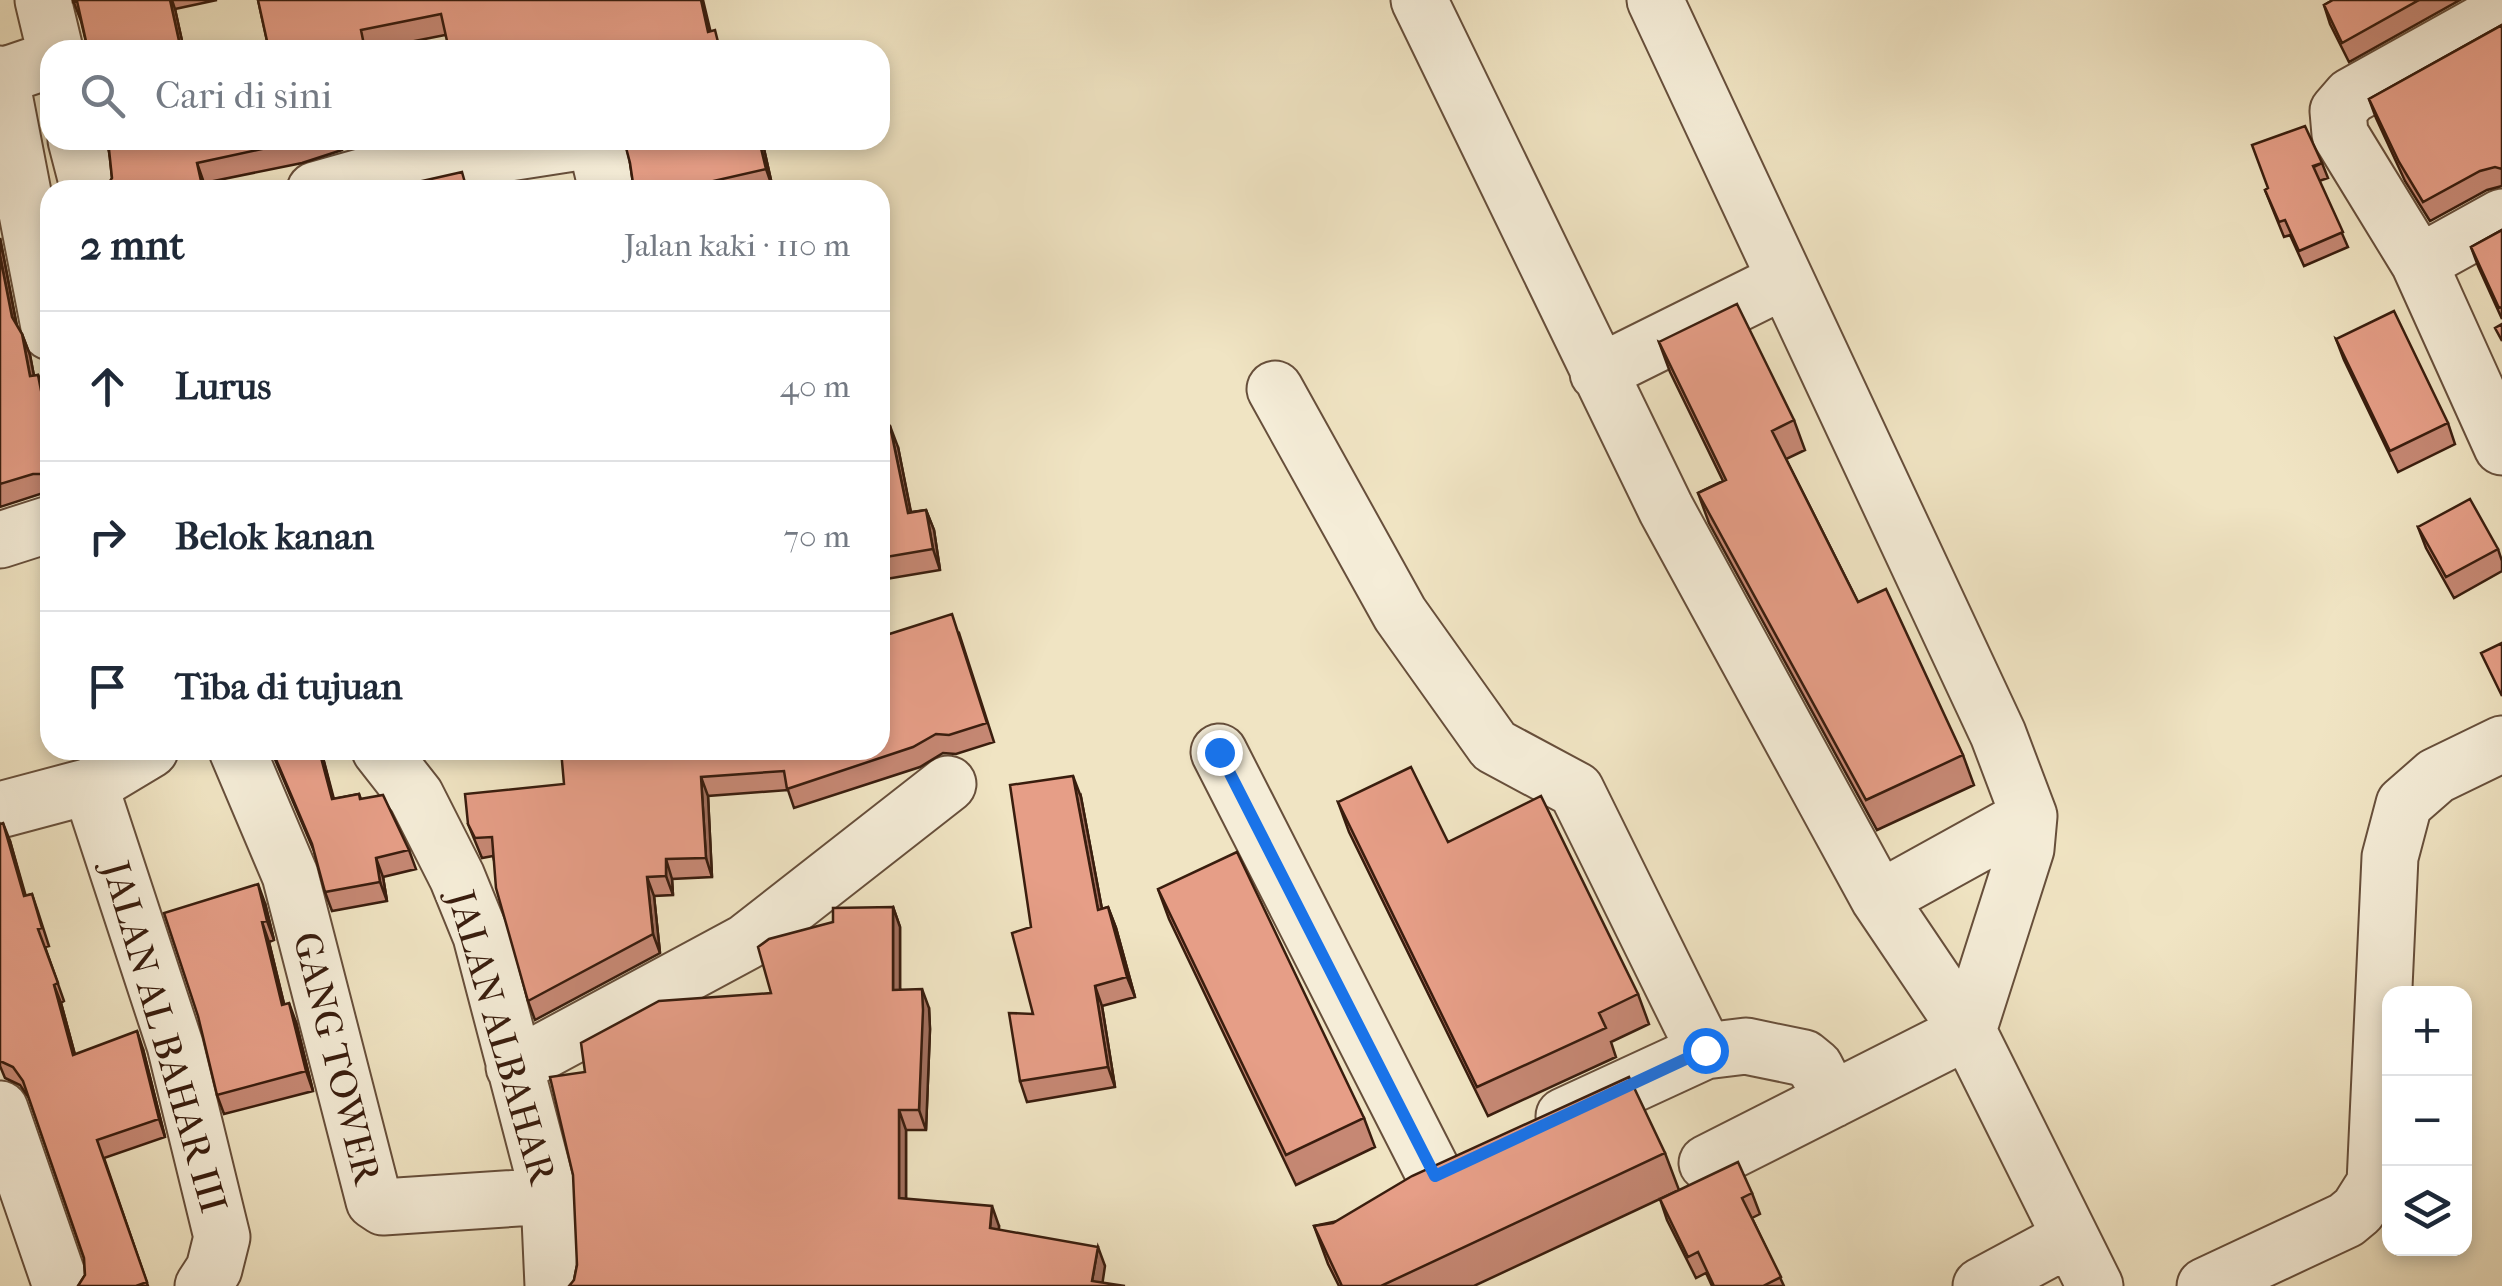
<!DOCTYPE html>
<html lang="id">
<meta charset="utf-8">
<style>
body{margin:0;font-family:"IM FELL French Canon",serif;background:#f6f6f7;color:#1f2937}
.controls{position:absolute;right:30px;bottom:30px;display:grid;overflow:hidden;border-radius:20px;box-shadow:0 5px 15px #0003}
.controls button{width:90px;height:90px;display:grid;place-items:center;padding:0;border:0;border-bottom:2px solid #e0e1e3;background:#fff;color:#1f2937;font:50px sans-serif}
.stop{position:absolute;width:30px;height:30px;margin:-22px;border:8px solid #1a73e8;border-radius:50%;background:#fff}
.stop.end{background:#1a73e8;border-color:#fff;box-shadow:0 2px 10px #0008}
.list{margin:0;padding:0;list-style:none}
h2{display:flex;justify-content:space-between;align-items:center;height:130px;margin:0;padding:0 40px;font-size:42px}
h2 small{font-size:32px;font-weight:400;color:#747a83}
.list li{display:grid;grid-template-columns:65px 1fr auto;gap:30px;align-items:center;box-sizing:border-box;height:150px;padding:0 40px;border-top:2px solid #e0e1e3}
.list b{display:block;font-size:38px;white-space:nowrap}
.list em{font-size:32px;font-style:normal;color:#747a83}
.icon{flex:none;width:55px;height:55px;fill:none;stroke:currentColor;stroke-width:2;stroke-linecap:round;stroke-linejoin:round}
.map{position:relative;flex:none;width:2502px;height:1286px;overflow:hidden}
.search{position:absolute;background:#fff;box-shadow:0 5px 15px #0003;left:40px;top:40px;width:850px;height:110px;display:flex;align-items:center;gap:25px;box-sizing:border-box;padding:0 35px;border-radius:30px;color:#747a83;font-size:38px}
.panel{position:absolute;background:#fff;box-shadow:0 5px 15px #0003;left:40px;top:180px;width:850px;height:580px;border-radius:30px}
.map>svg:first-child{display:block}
</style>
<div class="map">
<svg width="2502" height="1286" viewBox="0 0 2502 1286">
<rect width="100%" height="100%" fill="#f0e4c3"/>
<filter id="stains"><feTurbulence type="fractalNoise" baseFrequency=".002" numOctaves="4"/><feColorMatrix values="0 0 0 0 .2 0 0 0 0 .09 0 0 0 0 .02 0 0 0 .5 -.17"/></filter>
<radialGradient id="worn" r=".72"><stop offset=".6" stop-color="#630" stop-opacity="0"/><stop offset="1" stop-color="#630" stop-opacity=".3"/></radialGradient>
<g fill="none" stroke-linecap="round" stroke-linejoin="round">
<defs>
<path id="minor" d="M 43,0 L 55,50
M 1419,0 L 1666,509 L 1879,899 L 1968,1031 L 2095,1286
M 1655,0 L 1998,734 L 2029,816 L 2026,849 L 1968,1031 L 1707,1163
M 2502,12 L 2351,96 L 2338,111 L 2340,134 L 2419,263 L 2502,447
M 0,74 L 50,332
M 0,77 L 50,60
M 76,140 L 89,190
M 315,190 L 368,175 L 586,141 L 598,152 L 607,190
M 2419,263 L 2502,217
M 1598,373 L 1785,280
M 1275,389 L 1400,614 L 1494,746 L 1576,790 L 1705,1051
M 0,540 L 50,524
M 237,750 L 290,875 L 374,1201 L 383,1207 L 549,1196
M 380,750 L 416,796 L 457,877 L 481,936 L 549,1196 L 553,1286
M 1219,752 L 1435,1176
M 90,786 L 175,1045 L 222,1237 L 214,1269 L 203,1286
M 0,810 L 90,786 L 150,750
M 1879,899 L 2029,816
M 514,1067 L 746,942 L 948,784
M 0,1109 L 61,1286
M 1564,1116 L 1705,1051 L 1746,1046 L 1804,1058 L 1815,1067 L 1832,1100
M 1981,1286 L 2070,1238
M 2205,1286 L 2346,1220 L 2358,1210 L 2375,1183 L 2390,857 L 2404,804 L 2436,776 L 2502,744"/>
</defs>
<use href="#minor" stroke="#674f3b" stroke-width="59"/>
<use href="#minor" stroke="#f5edd8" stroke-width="55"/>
</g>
<path fill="#c68874" stroke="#391d0e" stroke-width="2.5" d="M 73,0 L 217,0 L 175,9 L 184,50 L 88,50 L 81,21 Z
M 258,0 L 710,31 L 722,50 L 445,35 L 369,50 L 269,50 Z
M 2333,0 L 2460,0 L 2349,62 L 2330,24 L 2324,5 Z
M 2502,25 L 2502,186 L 2487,190 L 2430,221 L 2405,181 L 2376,118 L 2369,99 Z
M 108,140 L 341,140 L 342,150 L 302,163 L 204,183 L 112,178 Z
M 762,140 L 773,189 L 767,190 L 634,190 L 630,163 Z
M 2322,163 L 2328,178 L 2319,181 L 2348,247 L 2304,266 L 2290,235 L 2284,237 L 2265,190 Z
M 2502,230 L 2502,319 L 2478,266 L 2471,247 Z
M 0,238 L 17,326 L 22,334 L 30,355 L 34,376 L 38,375 L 45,395 L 50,419 L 50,494 L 40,494 L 0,507 Z
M 2336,339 L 2448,423 L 2455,444 L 2398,472 L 2344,360 Z
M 1659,342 L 1794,420 L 1805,450 L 1786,459 L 1858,602 L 1963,755 L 1974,785 L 1877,830 L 1709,523 L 1698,493 L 1723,481 L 1670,372 Z
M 880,428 L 898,447 L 911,512 L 926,510 L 934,530 L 940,570 L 880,580 Z
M 2418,527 L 2498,549 L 2502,561 L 2502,571 L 2454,598 L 2426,548 Z
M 959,633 L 994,742 L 956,754 L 943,753 L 920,767 L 794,808 L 788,790 L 708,796 L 712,877 L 672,879 L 673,895 L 654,896 L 660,953 L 535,1020 L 528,1001 L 493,856 L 482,858 L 468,824 L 564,784 Z
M 271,750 L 321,750 L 334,799 L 359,794 L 361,799 L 409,850 L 416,869 L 383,877 L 387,901 L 332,911 L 325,892 L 314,851 Z
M 1081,797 L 1102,909 L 1108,907 L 1116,928 L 1135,997 L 1102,1006 L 1115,1087 L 1027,1102 L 1020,1081 L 1033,1014 L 1031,927 Z
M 1338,802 L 1448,842 L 1638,994 L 1649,1024 L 1611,1042 L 1616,1057 L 1488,1116 L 1349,832 Z
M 0,824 L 10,841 L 25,896 L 32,894 L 38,912 L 49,946 L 45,947 L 64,1001 L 61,1003 L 75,1055 L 143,1049 L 165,1137 L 104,1158 L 148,1286 L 78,1286 L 85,1275 L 84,1258 L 29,1098 L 20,1085 L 5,1078 L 0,1066 Z
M 1158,889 L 1364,1118 L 1375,1147 L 1296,1185 L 1169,919 Z
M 265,903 L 274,940 L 269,942 L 284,1004 L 296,1022 L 313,1091 L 224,1114 L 217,1095 Z
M 893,907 L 900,927 L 900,989 L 929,1008 L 930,1029 L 926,1130 L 906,1130 L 906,1199 L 999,1226 L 999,1230 L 1105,1266 L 574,1280 L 577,1265 L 585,1072 L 771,993 Z
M 1665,1153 L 1679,1190 L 1474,1286 L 1339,1286 L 1328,1264 L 1314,1226 Z
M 1752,1193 L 1760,1214 L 1752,1218 L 1784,1286 L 1712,1286 L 1706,1273 L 1696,1278 L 1667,1220 L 1660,1199 Z"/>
<path fill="#a16f5e" stroke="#391d0e" stroke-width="2.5" d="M 170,0 L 172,0 L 175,9 L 184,50 L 181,50 Z
M 701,0 L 703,0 L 715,50 L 708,32 Z
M 759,140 L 762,140 L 773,189 L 766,169 Z
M 197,163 L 204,183 L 206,190 L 203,190 Z
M 0,238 L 19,338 L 12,317 L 0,256 Z
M 22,334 L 30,355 L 38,397 L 30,376 Z
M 38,375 L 45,395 L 50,419 L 50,437 Z
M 890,426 L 898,447 L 915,534 L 908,513 Z
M 926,510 L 934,530 L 940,570 L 933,549 Z
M 319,750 L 321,750 L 338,818 L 332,799 Z
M 1073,776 L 1081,797 L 1106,931 L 1098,910 Z
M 701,777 L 708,796 L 712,877 L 706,858 Z
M 3,823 L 10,841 L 31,914 L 24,896 Z
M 376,858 L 383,877 L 387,901 L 380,882 Z
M 666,859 L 672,879 L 673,895 L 666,876 Z
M 647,877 L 654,896 L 660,953 L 653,934 Z
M 258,884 L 265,903 L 274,940 L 267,921 Z
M 893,907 L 900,927 L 900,1009 L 893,990 Z
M 1108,907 L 1116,928 L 1135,997 L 1127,977 Z
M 262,922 L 269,942 L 289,1024 L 282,1005 Z
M 54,985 L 61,1003 L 80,1073 L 73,1055 Z
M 1095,986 L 1102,1006 L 1115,1087 L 1108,1067 Z
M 922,989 L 929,1008 L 930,1029 L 926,1130 L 919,1110 Z
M 289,1003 L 296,1022 L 313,1091 L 306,1071 Z
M 137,1031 L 143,1049 L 165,1137 L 159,1119 Z
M 899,1110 L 906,1130 L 906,1218 L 899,1198 Z
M 992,1206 L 999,1226 L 997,1248 L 990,1228 Z
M 1098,1247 L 1105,1266 L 1102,1286 L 1092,1281 Z"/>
<path fill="#e69e87" stroke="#391d0e" stroke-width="2.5" d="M 73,0 L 170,0 L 181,50 L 88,50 L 77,1 L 73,2 Z
M 258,0 L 701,0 L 708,32 L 715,30 L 720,50 L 449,50 L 441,14 L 361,30 L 365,50 L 269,50 Z
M 2333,0 L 2419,0 L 2342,43 L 2324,5 Z
M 2502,25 L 2502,169 L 2495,167 L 2480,171 L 2423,202 L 2399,162 L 2369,99 Z
M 2305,126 L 2322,163 L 2313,166 L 2343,232 L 2299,251 L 2285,220 L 2279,222 L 2265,190 L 2268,188 L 2252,145 Z
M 108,140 L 303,140 L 197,163 L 203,190 L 104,190 L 112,178 Z
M 624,140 L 759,140 L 766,169 L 674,190 L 634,190 L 630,163 Z
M 462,172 L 467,190 L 391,190 L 391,188 Z
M 2502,230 L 2502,307 L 2499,308 L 2471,247 Z
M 0,256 L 12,317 L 22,334 L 30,376 L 38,375 L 50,437 L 50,474 L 33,474 L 0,484 Z
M 1737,304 L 1794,420 L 1772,431 L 1858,602 L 1886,589 L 1963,755 L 1866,800 L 1698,493 L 1726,480 L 1659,342 Z
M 2394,311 L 2448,423 L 2390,451 L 2336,339 Z
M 2502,324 L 2502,341 L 2495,328 Z
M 890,426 L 908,513 L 926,510 L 933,549 L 880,558 L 880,428 Z
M 2470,499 L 2498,549 L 2446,577 L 2418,527 Z
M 952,614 L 987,723 L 949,735 L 936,734 L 913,747 L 787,789 L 784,771 L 701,777 L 706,858 L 666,859 L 666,876 L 647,877 L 653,934 L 528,1001 L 496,888 L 492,837 L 475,838 L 468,824 L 465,794 L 564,784 L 561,750 L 880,750 L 880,637 Z
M 2502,643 L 2502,696 L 2481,653 Z
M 272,750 L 319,750 L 332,799 L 359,794 L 360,799 L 383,795 L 409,850 L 376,858 L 380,882 L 325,892 L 312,844 Z
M 1411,767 L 1448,842 L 1541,796 L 1638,994 L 1599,1013 L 1606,1028 L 1477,1087 L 1338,802 Z
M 1073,776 L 1098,910 L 1108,907 L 1127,977 L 1095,986 L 1108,1067 L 1020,1081 L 1009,1013 L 1033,1014 L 1012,933 L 1031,927 L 1010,785 Z
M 3,823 L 24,896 L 32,894 L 42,928 L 38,929 L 58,983 L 54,985 L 73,1055 L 137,1031 L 159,1119 L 97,1140 L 147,1282 L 136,1286 L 78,1286 L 85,1275 L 84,1258 L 23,1081 L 13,1067 L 0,1061 L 0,824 Z
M 1237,852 L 1364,1118 L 1286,1155 L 1158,889 Z
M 258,884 L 267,921 L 262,922 L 282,1005 L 289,1003 L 306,1071 L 217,1095 L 198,1016 L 164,913 Z
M 893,907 L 893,990 L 922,989 L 923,1010 L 919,1110 L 899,1110 L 899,1198 L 992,1206 L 990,1228 L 1098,1247 L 1092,1281 L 1125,1286 L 569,1286 L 574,1280 L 577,1265 L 573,1175 L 550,1077 L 585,1072 L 581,1043 L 659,1001 L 771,993 L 758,947 L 769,939 L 833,922 L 833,908 Z
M 1629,1077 L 1665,1153 L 1381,1286 L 1342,1286 L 1314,1226 L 1333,1223 L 1412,1176 Z
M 1738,1162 L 1752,1193 L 1742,1198 L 1781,1277 L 1763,1286 L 1714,1286 L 1698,1252 L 1688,1257 L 1660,1199 Z"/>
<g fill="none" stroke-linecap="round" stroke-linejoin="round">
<path stroke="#1a73e8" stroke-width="12" d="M 1219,752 L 1435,1176 L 1705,1050"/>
</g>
<g text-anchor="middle" stroke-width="8" stroke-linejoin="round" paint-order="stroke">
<g font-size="38" fill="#391d0e" stroke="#f5edd8">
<text transform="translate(165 1037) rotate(74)" y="13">JALAN AL BAHAR III</text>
<text transform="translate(502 1037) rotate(74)" y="13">JALAN ALBAHAR</text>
<text transform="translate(337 1058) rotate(76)" y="13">GANG TOWER</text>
</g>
</g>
<rect width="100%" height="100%" filter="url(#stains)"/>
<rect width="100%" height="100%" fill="url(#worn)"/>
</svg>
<div class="controls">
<button>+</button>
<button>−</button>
<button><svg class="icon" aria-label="layers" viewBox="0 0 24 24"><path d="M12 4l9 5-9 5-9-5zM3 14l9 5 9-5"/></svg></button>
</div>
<div class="stop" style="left:1705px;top:1050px"></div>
<div class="stop end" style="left:1219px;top:752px"></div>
<div class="search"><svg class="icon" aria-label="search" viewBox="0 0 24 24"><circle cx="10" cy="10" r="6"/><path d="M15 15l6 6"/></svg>Cari di sini</div>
<section class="panel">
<h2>2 mnt<small>Jalan kaki · 110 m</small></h2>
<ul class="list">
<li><svg class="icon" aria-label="ahead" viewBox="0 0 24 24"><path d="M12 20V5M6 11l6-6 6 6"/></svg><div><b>Lurus</b></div><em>40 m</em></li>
<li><svg class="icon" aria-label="right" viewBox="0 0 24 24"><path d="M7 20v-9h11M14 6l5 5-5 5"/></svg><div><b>Belok kanan</b></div><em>70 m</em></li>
<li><svg class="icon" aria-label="arrive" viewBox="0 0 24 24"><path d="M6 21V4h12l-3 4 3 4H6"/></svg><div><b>Tiba di tujuan</b></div></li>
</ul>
</section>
</div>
